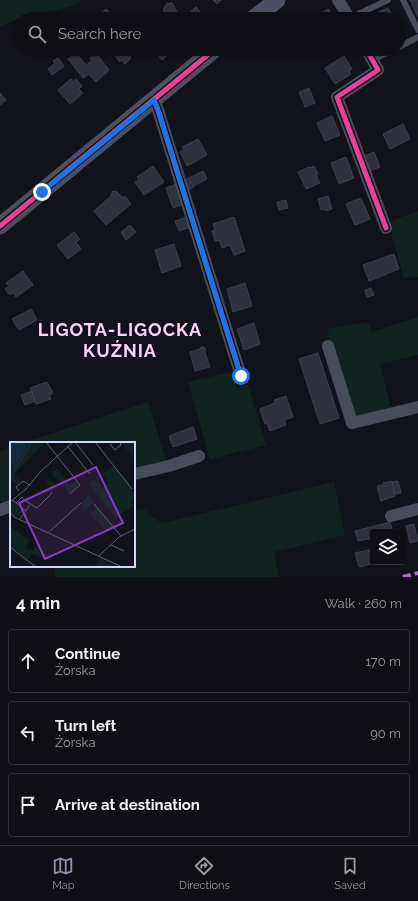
<!DOCTYPE html>
<meta charset="utf-8">
<style>
body{margin:0;font-family:Raleway,sans-serif;background:#1c1c22;color:#f1f3f6}
.controls{position:absolute;right:12px;bottom:12px;display:grid;overflow:hidden;border-radius:4px;box-shadow:0 1px 3px #0004}
.controls button{width:36px;height:36px;display:grid;place-items:center;padding:0;border:0;border-bottom:1px solid #2e2e34;background:#0e0e14;color:#f1f3f6;font:20px sans-serif}
.stop{position:absolute;width:12px;height:12px;margin:-9px;border:3px solid #1a73e8;border-radius:50%;background:#fff}
.stop.end{background:#1a73e8;border-color:#fff;box-shadow:0 1px 4px #0008}
.list{margin:0;padding:0;list-style:none}
h2{display:flex;justify-content:space-between;align-items:center;height:52px;margin:0;padding:0 16px;font-size:17px}
h2 small{font-size:13px;font-weight:400;color:#9b9ca0}
.list li{display:grid;grid-template-columns:26px 1fr auto;gap:12px;align-items:center;box-sizing:border-box;height:64px;margin:0 8px 8px;padding:0 8px;border:1px solid #2e2e34;border-radius:4px}
.list b{display:block;font-size:15px;white-space:nowrap}
.list p{margin:0;font-size:13px;white-space:nowrap;color:#9b9ca0}
.list em{font-size:13px;font-style:normal;color:#9b9ca0}
.icon{flex:none;width:22px;height:22px;fill:none;stroke:currentColor;stroke-width:2;stroke-linecap:round;stroke-linejoin:round}
.map{position:relative;flex:none;width:418px;height:577px;overflow:hidden}
.search{position:absolute;background:#0e0e14;box-shadow:0 1px 3px #0004;left:12px;right:12px;top:12px;height:44px;display:flex;align-items:center;gap:10px;box-sizing:border-box;padding:0 14px;border-radius:22px;color:#9b9ca0;font-size:15px}
.sheet{height:268px;background:#0e0e14}
nav{display:flex;justify-content:space-around;align-items:center;box-sizing:border-box;height:56px;border-top:1px solid #2e2e34;background:#0e0e14;font-size:11px;color:#9b9ca0}
nav a{display:grid;justify-items:center;gap:2px}
nav .on{color:#8e92ab}
.map>svg:first-child{display:block}
</style>
<div class="map">
<svg width="418" height="577" viewBox="0 0 418 577">
<rect width="100%" height="100%" fill="#12131a"/>
<path fill="#12231f" d="M 1,0 L 82,0 L 69,7 L 19,18 L 0,27 L 0,2 Z
M 418,211 L 418,277 L 404,278 L 388,222 Z
M 418,317 L 418,355 L 380,364 L 391,409 L 353,419 L 327,329 L 368,322 L 372,332 Z
M 231,372 L 237,388 L 248,385 L 266,445 L 210,459 L 188,382 Z
M 148,402 L 167,463 L 134,470 L 134,443 L 23,443 Z
M 11,447 L 11,502 L 2,505 L 0,497 L 0,451 Z
M 334,482 L 345,535 L 274,552 L 279,577 L 56,577 L 54,566 L 134,566 L 134,531 L 137,530 L 134,511 L 144,509 C 151,515 154,520 163,523 Z"/>
<path fill="#30303c" stroke="#3c3f4d" d="M 213,0 L 221,0 L 217,4 Z
M 410,0 L 418,0 L 418,17 Z
M 171,2 L 175,7 L 174,8 L 180,15 L 176,19 L 172,19 L 163,10 L 167,3 L 169,4 Z
M 196,7 L 206,19 L 182,19 Z
M 388,8 L 394,19 L 368,19 L 367,17 Z
M 106,9 L 114,17 L 112,19 L 99,19 L 97,17 Z
M 328,9 L 335,19 L 317,19 L 316,17 Z
M 399,31 L 405,46 L 399,49 Z
M 110,49 L 135,49 L 135,50 L 129,55 L 131,58 L 125,64 L 122,60 L 120,62 Z
M 153,49 L 175,49 L 162,60 Z
M 76,53 L 86,65 L 92,61 L 90,58 L 96,53 L 109,70 L 96,82 L 89,74 L 83,78 L 68,59 Z
M 344,56 L 352,69 L 349,71 L 351,74 L 335,84 L 325,68 Z
M 58,58 L 64,66 L 52,75 L 48,69 L 55,63 L 53,61 Z
M 71,79 L 73,82 L 76,79 L 82,86 L 79,89 L 83,93 L 70,104 L 58,90 Z
M 309,88 L 315,103 L 305,107 L 299,92 Z
M 0,93 L 6,100 L 0,105 Z
M 332,116 L 340,135 L 325,141 L 317,123 Z
M 403,124 L 410,139 L 390,149 L 383,134 Z
M 198,139 L 207,155 L 187,166 L 180,152 L 184,150 L 182,147 Z
M 374,152 L 380,167 L 369,171 L 364,156 Z
M 346,157 L 354,178 L 339,184 L 331,163 Z
M 153,166 L 164,182 L 144,195 L 135,182 L 139,180 L 137,177 Z
M 314,166 L 318,174 L 316,175 L 320,183 L 306,189 L 298,172 L 309,167 L 310,168 Z
M 203,171 L 207,179 L 193,186 L 189,178 Z
M 189,178 L 194,187 L 188,190 L 184,181 Z
M 176,184 L 184,204 L 173,208 L 166,188 Z
M 113,191 L 117,192 L 123,198 L 125,196 L 131,204 L 106,225 L 94,211 L 110,197 Z
M 328,196 L 332,209 L 326,211 L 325,209 L 321,210 L 318,199 Z
M 361,198 L 370,219 L 355,225 L 346,204 Z
M 286,200 L 288,208 L 279,210 L 277,202 Z
M 188,217 L 191,227 L 179,231 L 175,221 Z
M 234,217 L 245,251 L 234,255 L 230,245 L 222,248 L 219,240 L 215,241 L 212,231 L 215,230 L 213,224 Z
M 130,225 L 136,232 L 126,240 L 121,232 Z
M 74,232 L 80,239 L 76,242 L 81,249 L 68,259 L 57,245 Z
M 174,244 L 181,266 L 162,273 L 155,250 Z
M 394,254 L 399,269 L 369,281 L 363,265 Z
M 23,271 L 33,285 L 16,297 L 13,293 L 10,295 L 5,289 L 9,286 L 6,283 Z
M 245,283 L 252,306 L 233,312 L 227,289 Z
M 371,288 L 374,295 L 367,297 L 365,290 Z
M 31,309 L 37,320 L 19,330 L 12,319 Z
M 254,323 L 260,344 L 244,350 L 237,329 Z
M 201,347 L 204,347 L 205,348 L 205,352 L 210,367 L 195,371 L 190,352 L 200,349 Z
M 318,353 L 339,418 L 320,424 L 299,359 Z
M 47,382 L 52,391 L 52,394 L 49,395 L 51,399 L 36,404 L 30,388 Z
M 32,391 L 35,401 L 25,405 L 21,395 Z
M 286,396 L 293,417 L 284,420 L 286,425 L 270,431 L 267,423 L 265,424 L 260,409 L 275,403 L 274,400 Z
M 193,427 L 197,439 L 173,447 L 169,436 Z
M 392,481 L 395,496 L 381,501 L 377,486 L 384,485 L 383,483 Z
M 396,481 L 398,481 L 401,493 L 395,494 L 392,482 Z
M 390,522 L 393,532 L 373,532 L 373,538 L 358,541 L 355,531 Z
M 414,524 L 418,541 L 410,543 L 406,526 Z
M 373,549 L 373,562 L 379,562 L 359,567 L 355,553 Z"/>
<g fill="none" stroke-linecap="round" stroke-linejoin="round">
<path stroke="#484c59" stroke-width="6" d="M 403,0 L 418,30
M 350,18 L 388,0
M 399,47 L 418,37
M 372,60 L 395,49"/>
<path stroke="#484c59" stroke-width="12" d="M 338,0 L 350,19
M 366,49 L 378,70 L 337,97 L 386,228
M 154,100 L 158,110 L 241,376
M 328,346 L 352,423 L 418,407
M 134,474 L 169,466 L 199,456
M 0,510 L 11,506
M 391,516 L 418,509"/>
<path stroke="#4b4f60" stroke-width="17" d="M 253,19 L 277,0
M 0,226 L 215,49"/>
<path stroke="#b06ccc" stroke-width="4" stroke-dasharray="8 4" stroke-linecap="butt" d="M 403,577 L 418,573"/>
<defs>
<path id="cycleway" d="M 366,49 L 378,70 L 337,97 L 386,228
M 154,100 L 158,110 L 241,376
M 0,226 L 215,49"/>
</defs>
<use href="#cycleway" stroke="#0f101d" stroke-width="8"/>
<use href="#cycleway" stroke="#ea4096" stroke-width="5"/>
</g>
<g fill="none" stroke-linecap="round" stroke-linejoin="round">
<path stroke="#1a73e8" stroke-width="5" d="M 42,192 L 154,100 L 158,110 L 241,376"/>
</g>
<g text-anchor="middle" stroke-width="3" stroke-linejoin="round" paint-order="stroke">
<g font-size="18" font-weight="bold" letter-spacing="1" fill="#f9d3f5" stroke="#0f101d">
<text x="120" y="336">LIGOTA-LIGOCKA<tspan x="120" dy="21">KUŹNIA</tspan></text>
</g>
</g>
<g transform="translate(10 442)">
<rect width="125" height="125" fill="#12131a"/>
<path d="M 0,0 L 18,0 L 19,4 L 16,12 L 21,3 L 19,0 L 35,0 L 4,32 L 13,38 L 5,36 L 10,40 L 8,42 L 2,38 L 0,42 ZM 111,0 L 125,0 L 125,18 L 114,4 ZM 103,24 L 125,52 L 125,57 L 121,60 L 124,63 L 106,76 L 98,66 L 95,67 L 95,62 L 79,42 L 85,37 L 92,46 L 99,41 L 92,32 ZM 47,27 L 60,43 L 66,39 L 69,44 L 59,53 L 56,46 L 41,31 ZM 38,36 L 47,45 L 41,51 L 36,47 L 40,43 L 36,40 ZM 78,54 L 84,60 L 75,68 L 71,60 ZM 3,60 L 13,69 L 9,76 L 6,75 L 7,71 L 5,75 L 0,69 L 0,62 ZM 87,66 L 103,85 L 97,90 L 80,72 ZM 0,84 L 19,98 L 16,106 L 24,108 L 26,103 L 42,118 L 21,112 L 18,117 L 0,104 ZM 91,117 L 104,124 L 83,125 Z" fill="#12231f"/>
<path d="M 0,0 L 15,0 L 16,6 L 5,24 L 0,21 Z" fill="#132c3a"/>
<path fill="none" stroke="#132c3a" stroke-width="2" d="M 3,31 L 20,3 L 18,0"/>
<path fill="none" stroke="#5e6173" stroke-width="1" d="M 36,0 L 70,43 L 61,51M 65,0 L 83,23M 85,0 L 122,47M 100,2 L 105,8 L 111,3 L 110,0M 58,5 L 80,32M 9,49 L 6,45 L 13,39 L 20,43M 2,58 L 16,69M 14,58 L 27,66 L 42,51M 0,60 L 16,47 L 30,30 L 63,0M 6,61 L 12,55 L 14,58 L 9,64M 84,62 L 111,94M 0,70 L 4,75 L 112,125M 10,77 L 20,63M 39,90 L 71,61M 101,103 L 114,109M 0,105 L 26,125M 89,114 L 109,95 L 125,87"/>
<path fill="#843dc5" fill-opacity="0.15" stroke="#843dc5" stroke-width="2" d="M 86,25 L 113,81 L 35,117 L 9,61 Z"/>
<rect width="125" height="125" fill="none" stroke="#d1d7f9" stroke-width="2"/>
</g>
</svg>
<div class="controls">
<button><svg class="icon" aria-label="layers" viewBox="0 0 24 24"><path d="M12 4l9 5-9 5-9-5zM3 14l9 5 9-5"/></svg></button>
</div>
<div class="stop" style="left:241px;top:376px"></div>
<div class="stop end" style="left:42px;top:192px"></div>
<div class="search"><svg class="icon" aria-label="search" viewBox="0 0 24 24"><circle cx="10" cy="10" r="6"/><path d="M15 15l6 6"/></svg>Search here</div>
</div>
<section class="sheet">
<h2>4 min<small>Walk · 260 m</small></h2>
<ul class="list">
<li><svg class="icon" aria-label="ahead" viewBox="0 0 24 24"><path d="M12 20V5M6 11l6-6 6 6"/></svg><div><b>Continue</b><p>Żorska</p></div><em>170 m</em></li>
<li><svg class="icon" aria-label="left" viewBox="0 0 24 24"><path d="M17 20v-9H6M10 6l-5 5 5 5"/></svg><div><b>Turn left</b><p>Żorska</p></div><em>90 m</em></li>
<li><svg class="icon" aria-label="arrive" viewBox="0 0 24 24"><path d="M6 21V4h12l-3 4 3 4H6"/></svg><div><b>Arrive at destination</b></div></li>
</ul>
</section>
<nav>
<a class="on"><svg class="icon" aria-label="map" viewBox="0 0 24 24"><path d="M3 6l6-2 6 2 6-2v14l-6 2-6-2-6 2zM9 4v14M15 6v14"/></svg>Map</a>
<a><svg class="icon" aria-label="directions" viewBox="0 0 24 24"><path d="M12 3l9 9-9 9-9-9zM9 14v-3h6M13 9l2 2-2 2"/></svg>Directions</a>
<a><svg class="icon" aria-label="saved" viewBox="0 0 24 24"><path d="M7 4h10v16l-5-4-5 4z"/></svg>Saved</a>
</nav>
